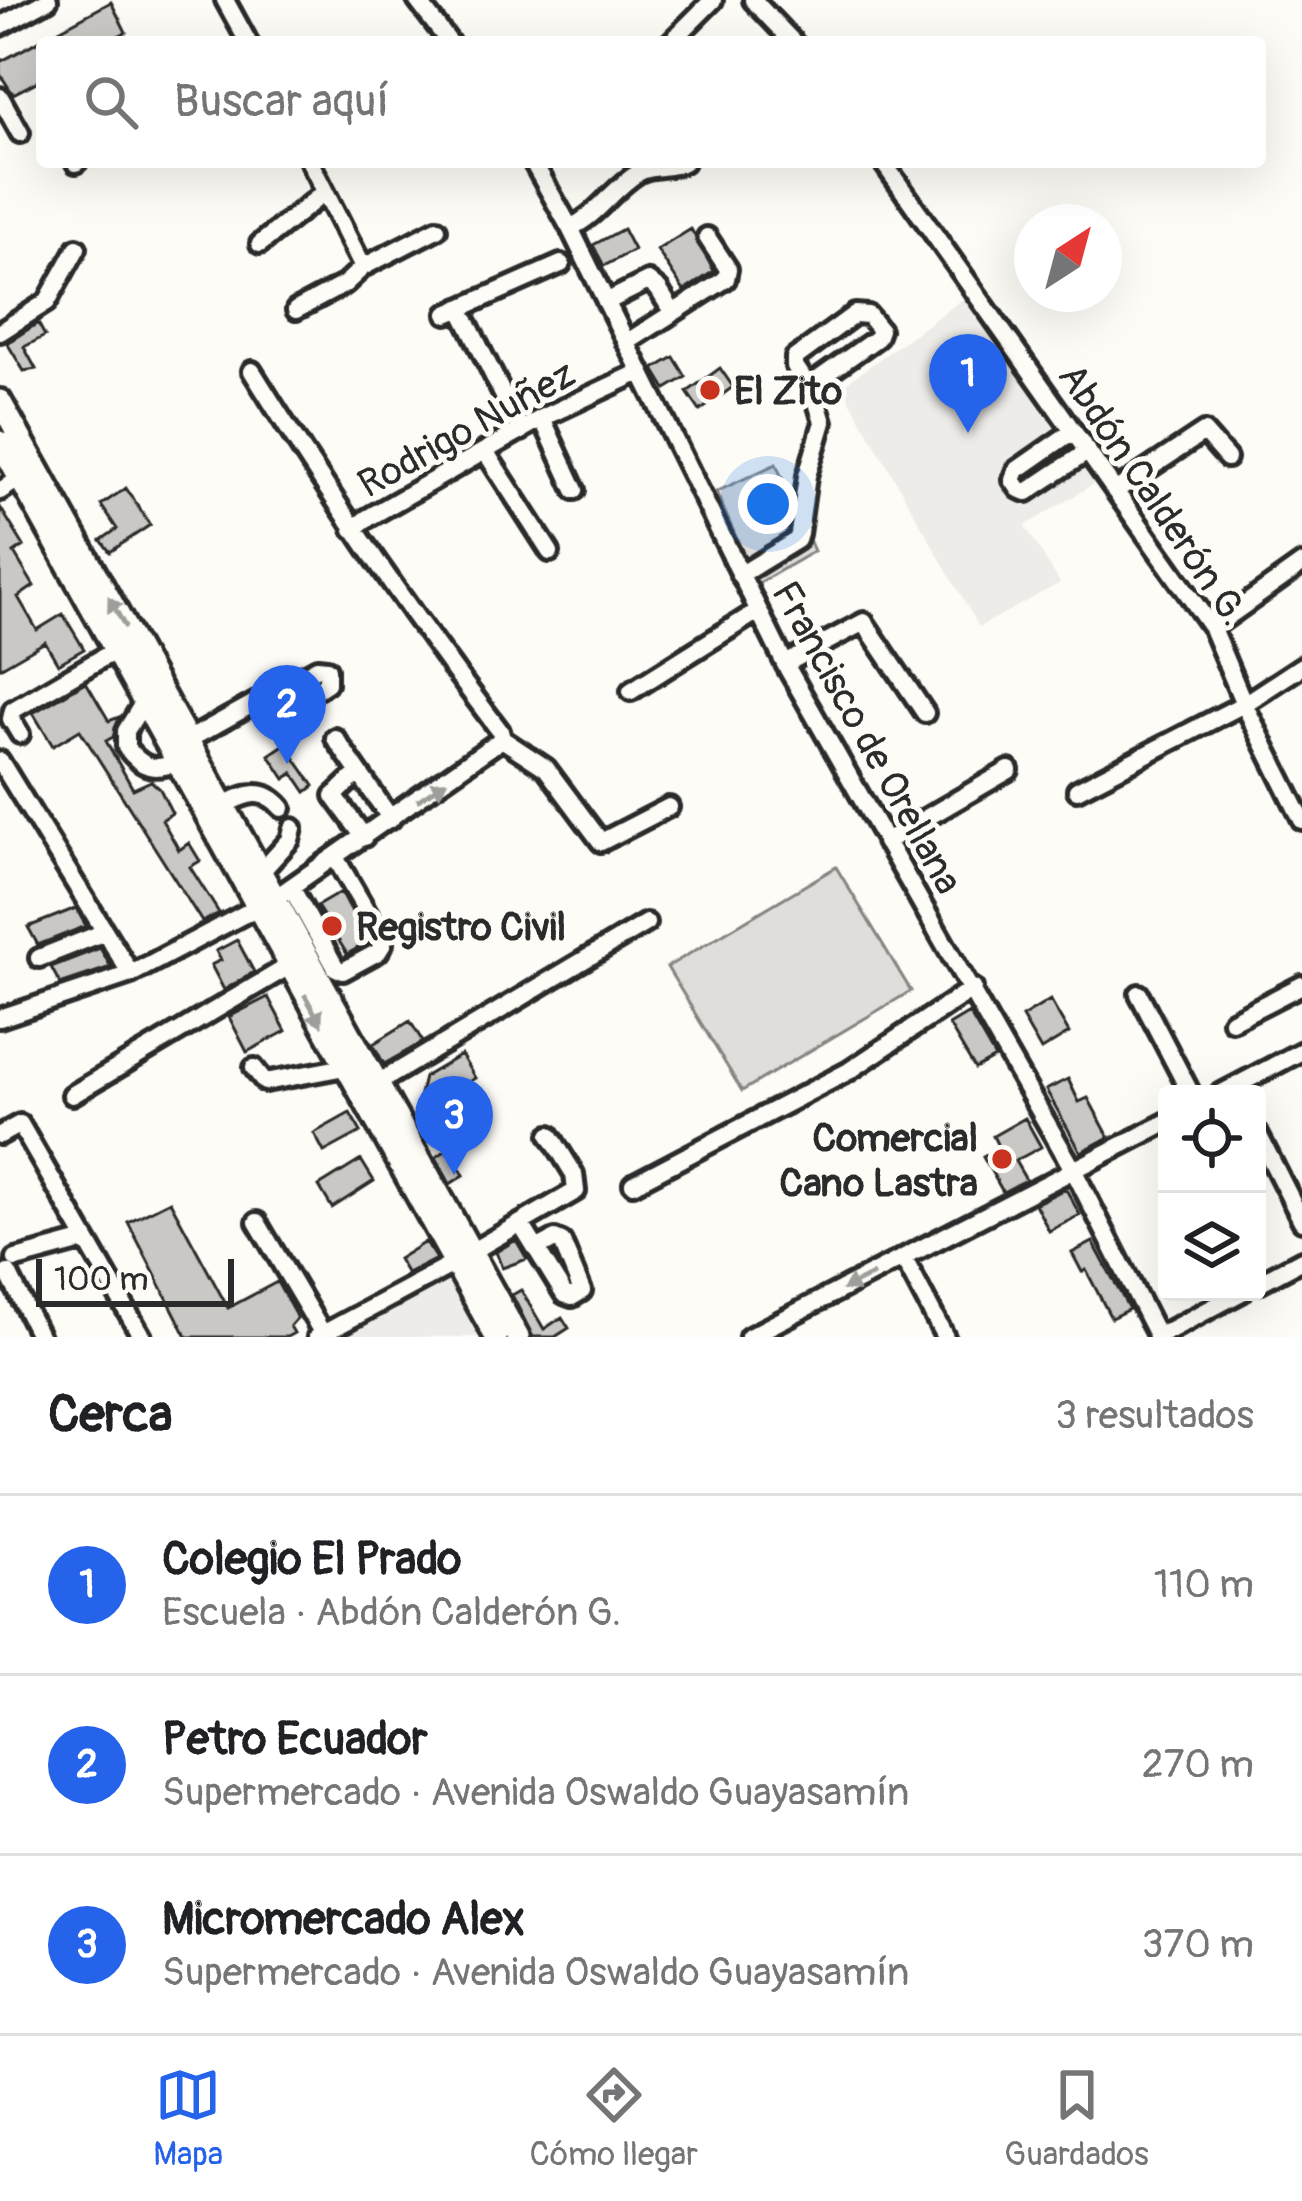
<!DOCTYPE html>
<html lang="es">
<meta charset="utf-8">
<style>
body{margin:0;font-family:Pangolin,sans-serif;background:#f2f2f2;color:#202124}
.controls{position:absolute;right:36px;bottom:36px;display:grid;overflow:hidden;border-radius:12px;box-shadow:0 12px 48px #0002}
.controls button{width:108px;height:108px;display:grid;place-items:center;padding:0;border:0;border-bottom:3px solid #e0e0e0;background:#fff;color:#202124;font:60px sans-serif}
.compass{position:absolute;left:1014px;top:204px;width:108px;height:108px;border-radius:50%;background:#fff;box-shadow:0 12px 48px #0002;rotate:36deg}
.scale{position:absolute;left:36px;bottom:30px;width:198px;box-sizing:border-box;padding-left:12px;border:6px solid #2b2b2b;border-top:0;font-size:33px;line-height:42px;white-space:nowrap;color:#2b2b2b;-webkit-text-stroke:9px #fdfcf7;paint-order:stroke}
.you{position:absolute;left:768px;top:504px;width:42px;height:42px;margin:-30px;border:9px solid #fff;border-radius:50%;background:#1a73e8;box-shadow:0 0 0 18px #1a73e833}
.badge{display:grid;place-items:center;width:78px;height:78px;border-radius:50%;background:#2563eb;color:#fff;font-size:39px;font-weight:700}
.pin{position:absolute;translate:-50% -99px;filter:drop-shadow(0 3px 6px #0008)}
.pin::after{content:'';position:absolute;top:63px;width:42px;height:36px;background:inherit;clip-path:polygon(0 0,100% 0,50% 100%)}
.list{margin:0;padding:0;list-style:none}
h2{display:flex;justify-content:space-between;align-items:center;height:156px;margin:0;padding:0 48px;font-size:51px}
h2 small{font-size:39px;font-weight:400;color:#757577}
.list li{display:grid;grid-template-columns:78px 1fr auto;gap:36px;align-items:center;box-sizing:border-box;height:180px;padding:0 48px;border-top:3px solid #e0e0e0}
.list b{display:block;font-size:45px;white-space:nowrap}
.list p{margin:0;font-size:39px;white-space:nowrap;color:#757577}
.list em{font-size:39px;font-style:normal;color:#757577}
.icon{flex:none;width:66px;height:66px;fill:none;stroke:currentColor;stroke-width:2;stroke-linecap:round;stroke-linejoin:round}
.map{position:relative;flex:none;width:1302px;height:1337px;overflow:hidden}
.search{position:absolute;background:#fff;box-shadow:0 12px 48px #0002;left:36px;right:36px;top:36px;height:132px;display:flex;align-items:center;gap:30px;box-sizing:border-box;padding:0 42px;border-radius:12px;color:#757577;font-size:45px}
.sheet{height:696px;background:#fff}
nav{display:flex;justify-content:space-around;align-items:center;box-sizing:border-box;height:168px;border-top:3px solid #e0e0e0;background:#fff;font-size:33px;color:#757577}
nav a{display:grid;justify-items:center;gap:6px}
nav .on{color:#2563eb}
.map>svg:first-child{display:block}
</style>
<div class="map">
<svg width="1302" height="1337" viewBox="0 0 1302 1337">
<rect width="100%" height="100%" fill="#fdfcf7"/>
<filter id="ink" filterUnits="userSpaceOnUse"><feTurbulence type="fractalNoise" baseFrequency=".00833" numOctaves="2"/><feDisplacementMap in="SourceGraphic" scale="24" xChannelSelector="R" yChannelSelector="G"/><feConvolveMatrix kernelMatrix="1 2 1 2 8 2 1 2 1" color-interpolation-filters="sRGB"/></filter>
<g filter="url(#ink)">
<path fill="#edece8" d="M 967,296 L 1100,480 L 1025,526 L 1060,583 L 979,627 L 842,386 Z
M 450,1277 L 482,1337 L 338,1337 L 450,1278 Z"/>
<path fill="#dfdeda" stroke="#858482" stroke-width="3" d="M 776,464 L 814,551 L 757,584 L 716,492 Z
M 836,867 L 911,991 L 742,1091 L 667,967 Z"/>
<path fill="#c9c8c4" stroke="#2b2b2b" stroke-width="3" d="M 111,2 L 126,32 L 105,42 L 42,42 L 42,79 L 13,94 L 0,74 L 0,62 Z
M 623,229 L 634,250 L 604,266 L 593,245 Z
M 691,229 L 714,271 L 684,291 L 657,250 Z
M 38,323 L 45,336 L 24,347 L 36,369 L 24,371 L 7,343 Z
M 674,357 L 686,377 L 666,389 L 654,369 Z
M 720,368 L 733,387 L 700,411 L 687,392 Z
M 126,488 L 150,525 L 110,552 L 101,540 L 117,529 L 101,505 Z
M 0,507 L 24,546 L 14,553 L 34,586 L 18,597 L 37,630 L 63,614 L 84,649 L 58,664 L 45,642 L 0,668 Z
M 86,682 L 109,721 L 119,717 L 113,737 L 106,741 L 133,789 L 151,781 L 160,789 L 172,813 L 162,820 L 179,850 L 189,843 L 200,861 L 190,867 L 219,913 L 202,922 L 80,730 L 53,746 L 33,713 Z
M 285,744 L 314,786 L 306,792 L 293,773 L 285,779 L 269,755 Z
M 341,892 L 369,942 L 347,954 L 317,906 Z
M 76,908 L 86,926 L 38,945 L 28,927 Z
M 237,940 L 254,972 L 224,990 L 211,965 L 221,960 L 216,951 Z
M 100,948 L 111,967 L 60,984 L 51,967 Z
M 268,997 L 286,1031 L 247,1052 L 229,1017 Z
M 1050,1000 L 1069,1033 L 1041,1050 L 1022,1017 Z
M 969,1013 L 995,1058 L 975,1069 L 949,1025 Z
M 410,1021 L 423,1042 L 384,1064 L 373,1044 Z
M 461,1055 L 475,1078 L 424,1109 L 419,1099 L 424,1077 Z
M 1068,1079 L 1079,1102 L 1088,1098 L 1109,1137 L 1081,1152 L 1046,1090 Z
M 350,1113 L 361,1132 L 324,1152 L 314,1133 Z
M 1025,1118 L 1041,1147 L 1015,1161 L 1026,1180 L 1003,1192 L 983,1157 L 999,1148 L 993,1136 Z
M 448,1149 L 464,1175 L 450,1184 L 436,1157 Z
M 361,1160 L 374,1181 L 332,1208 L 319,1186 Z
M 1063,1190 L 1067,1191 L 1080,1215 L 1049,1231 L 1035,1204 Z
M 170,1201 L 228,1308 L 277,1282 L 297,1318 L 290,1326 L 294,1333 L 287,1337 L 187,1337 L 128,1222 Z
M 516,1240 L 527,1259 L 502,1268 L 496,1252 Z
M 425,1242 L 436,1259 L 407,1274 L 398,1259 Z
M 1093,1242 L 1129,1309 L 1111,1318 L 1086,1270 L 1082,1272 L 1072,1253 Z
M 521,1290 L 544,1329 L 562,1317 L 569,1328 L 555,1337 L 533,1337 L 512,1295 Z"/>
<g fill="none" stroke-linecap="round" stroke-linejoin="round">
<defs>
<path id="minor" d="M 225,0 L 248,42
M 417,0 L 449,42
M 753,0 L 793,42
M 0,26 L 48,0
M 671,42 L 713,0
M 0,97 L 20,133
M 533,162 L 570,228 L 785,664 L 1074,1171 L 1158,1337
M 883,162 L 1212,628 L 1244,704 L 1302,820
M 76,163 L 77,162
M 570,228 C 598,215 612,189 638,173 C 652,164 669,170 684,162
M 260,244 L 325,192
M 363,267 L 437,229
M 606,302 L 648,281 L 659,290 L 673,313
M 460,308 L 521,431
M 296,310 L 345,284 L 363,267 L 310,162
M 447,314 L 561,264
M 0,332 L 47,302 L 77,248
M 626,343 L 726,279 L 728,269 L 707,237
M 542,418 L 575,490
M 1073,431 L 1017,470 L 1013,480 L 1019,489 L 1027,492 L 1087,452
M 485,451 L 550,552
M 0,491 L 20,478
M 1115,491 L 1204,432 L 1227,458
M 353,529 L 366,519 L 542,418 L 640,372
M 740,575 L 797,540 L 799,534 L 807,476 L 823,422 L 815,396 L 795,366 L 795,358 L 855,314 L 868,315 L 880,330 L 877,338 L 809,386
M 1212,628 L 1302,564
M 785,664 L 864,622 L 925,713
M 631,691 L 758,611
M 145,700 L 126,731 L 126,747 C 143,769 153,771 179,762
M 20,734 L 11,719 L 13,710 L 116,650
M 335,738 L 391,819
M 502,739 L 546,768 L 601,842 L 669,807
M 188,740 L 317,668 L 327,669 L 327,683 C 310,695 294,706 276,691
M 0,761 L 131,974
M 358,773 L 334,796 L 364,837
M 1077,790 L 1244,704 L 1302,666
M 224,805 C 246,794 263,786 282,808
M 885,842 L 1009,770
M 261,872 L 290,840 L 293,828
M 291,887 L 336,968 L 343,971 L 378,952 L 383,944 L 382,938 L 335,857
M 39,958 L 105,932
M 1139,994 L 1191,1094
M 0,1018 L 131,974 L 275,898 L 502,739 L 500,731 C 411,615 329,495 252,371
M 1232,1021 L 1302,985
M 254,1068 L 265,1082 L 345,1067
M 378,1083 L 646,923
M 1220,1094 L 1302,1051
M 72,1095 L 289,966
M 1257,1132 L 1302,1221
M 0,1135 L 20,1124 L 142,1337
M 633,1184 L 849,1071 L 973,988
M 257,1222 L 323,1334
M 521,1224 L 564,1294 L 572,1297 L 582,1291 L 562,1242 L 555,1239 L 536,1249
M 471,1252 L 576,1191 L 574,1174 L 550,1135
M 16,1259 L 86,1240
M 904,1259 L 945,1337
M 8,1273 L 40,1337
M 1257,1284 L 1302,1260
M 317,1337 L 455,1263
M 749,1337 L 1167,1122
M 1157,1337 L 1242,1292"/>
<path id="major" d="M 0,401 L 518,1337
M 0,442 L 496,1337"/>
</defs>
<use href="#minor" stroke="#2b2b2b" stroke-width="26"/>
<use href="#major" stroke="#2b2b2b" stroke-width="30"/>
<use href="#minor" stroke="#fdfcf7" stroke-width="16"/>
<use href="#major" stroke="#fdfcf7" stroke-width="21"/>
</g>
<defs><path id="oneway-solid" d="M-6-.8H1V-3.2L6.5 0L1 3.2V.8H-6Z" transform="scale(3)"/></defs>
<g fill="#9e9e9b">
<use href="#oneway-solid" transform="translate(117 612) rotate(-119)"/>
<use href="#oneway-solid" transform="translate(432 791) rotate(-34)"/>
<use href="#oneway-solid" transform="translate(313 1010) rotate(61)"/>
<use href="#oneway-solid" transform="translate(858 1282) rotate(153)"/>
</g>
</g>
<g fill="#c8321e" stroke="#fdfcf7" stroke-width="4.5">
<circle cx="710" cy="390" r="12"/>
<circle cx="332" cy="926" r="12"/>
<circle cx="1002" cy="1159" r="12"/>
</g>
<g text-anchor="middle" stroke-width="10" stroke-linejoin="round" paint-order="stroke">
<g font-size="39" font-weight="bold" fill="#2b2b2b" stroke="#fdfcf7" text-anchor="start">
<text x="734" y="404">El Zito</text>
<text x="356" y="940">Registro Civil</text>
<text x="978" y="1151" text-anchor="end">Comercial<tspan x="978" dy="45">Cano Lastra</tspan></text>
</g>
<g font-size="39" fill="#2b2b2b" stroke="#fdfcf7">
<text transform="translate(466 428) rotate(-29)" y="14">Rodrigo Nuñez</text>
<text transform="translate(1154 494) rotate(56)" y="14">Abdón Calderón G.</text>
<text transform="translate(868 737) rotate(61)" y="14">Francisco de Orellana</text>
</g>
</g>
</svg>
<div class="controls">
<button><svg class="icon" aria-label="locate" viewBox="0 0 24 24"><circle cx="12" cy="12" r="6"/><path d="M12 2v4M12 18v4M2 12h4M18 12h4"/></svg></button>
<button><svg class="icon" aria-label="layers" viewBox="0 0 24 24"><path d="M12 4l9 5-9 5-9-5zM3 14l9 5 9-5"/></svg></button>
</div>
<svg class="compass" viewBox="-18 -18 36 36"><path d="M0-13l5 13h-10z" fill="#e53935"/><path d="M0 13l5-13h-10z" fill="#757577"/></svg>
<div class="scale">100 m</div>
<div class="you"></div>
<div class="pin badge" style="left:968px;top:433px">1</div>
<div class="pin badge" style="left:287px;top:764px">2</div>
<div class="pin badge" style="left:454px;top:1175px">3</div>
<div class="search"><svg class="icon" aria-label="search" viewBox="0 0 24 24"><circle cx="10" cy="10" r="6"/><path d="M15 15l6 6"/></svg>Buscar aquí</div>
</div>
<section class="sheet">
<h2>Cerca<small>3 resultados</small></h2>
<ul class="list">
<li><span class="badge">1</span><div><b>Colegio El Prado</b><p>Escuela · Abdón Calderón G.</p></div><em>110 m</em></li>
<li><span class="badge">2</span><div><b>Petro Ecuador</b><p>Supermercado · Avenida Oswaldo Guayasamín</p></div><em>270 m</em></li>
<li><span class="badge">3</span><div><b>Micromercado Alex</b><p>Supermercado · Avenida Oswaldo Guayasamín</p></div><em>370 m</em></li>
</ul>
</section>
<nav>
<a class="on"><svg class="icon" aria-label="map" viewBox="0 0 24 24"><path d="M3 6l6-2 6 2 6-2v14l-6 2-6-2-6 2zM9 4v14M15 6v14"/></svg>Mapa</a>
<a><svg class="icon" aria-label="directions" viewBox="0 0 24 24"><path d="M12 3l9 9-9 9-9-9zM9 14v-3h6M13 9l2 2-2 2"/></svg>Cómo llegar</a>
<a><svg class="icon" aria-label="saved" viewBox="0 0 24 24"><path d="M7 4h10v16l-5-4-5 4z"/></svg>Guardados</a>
</nav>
